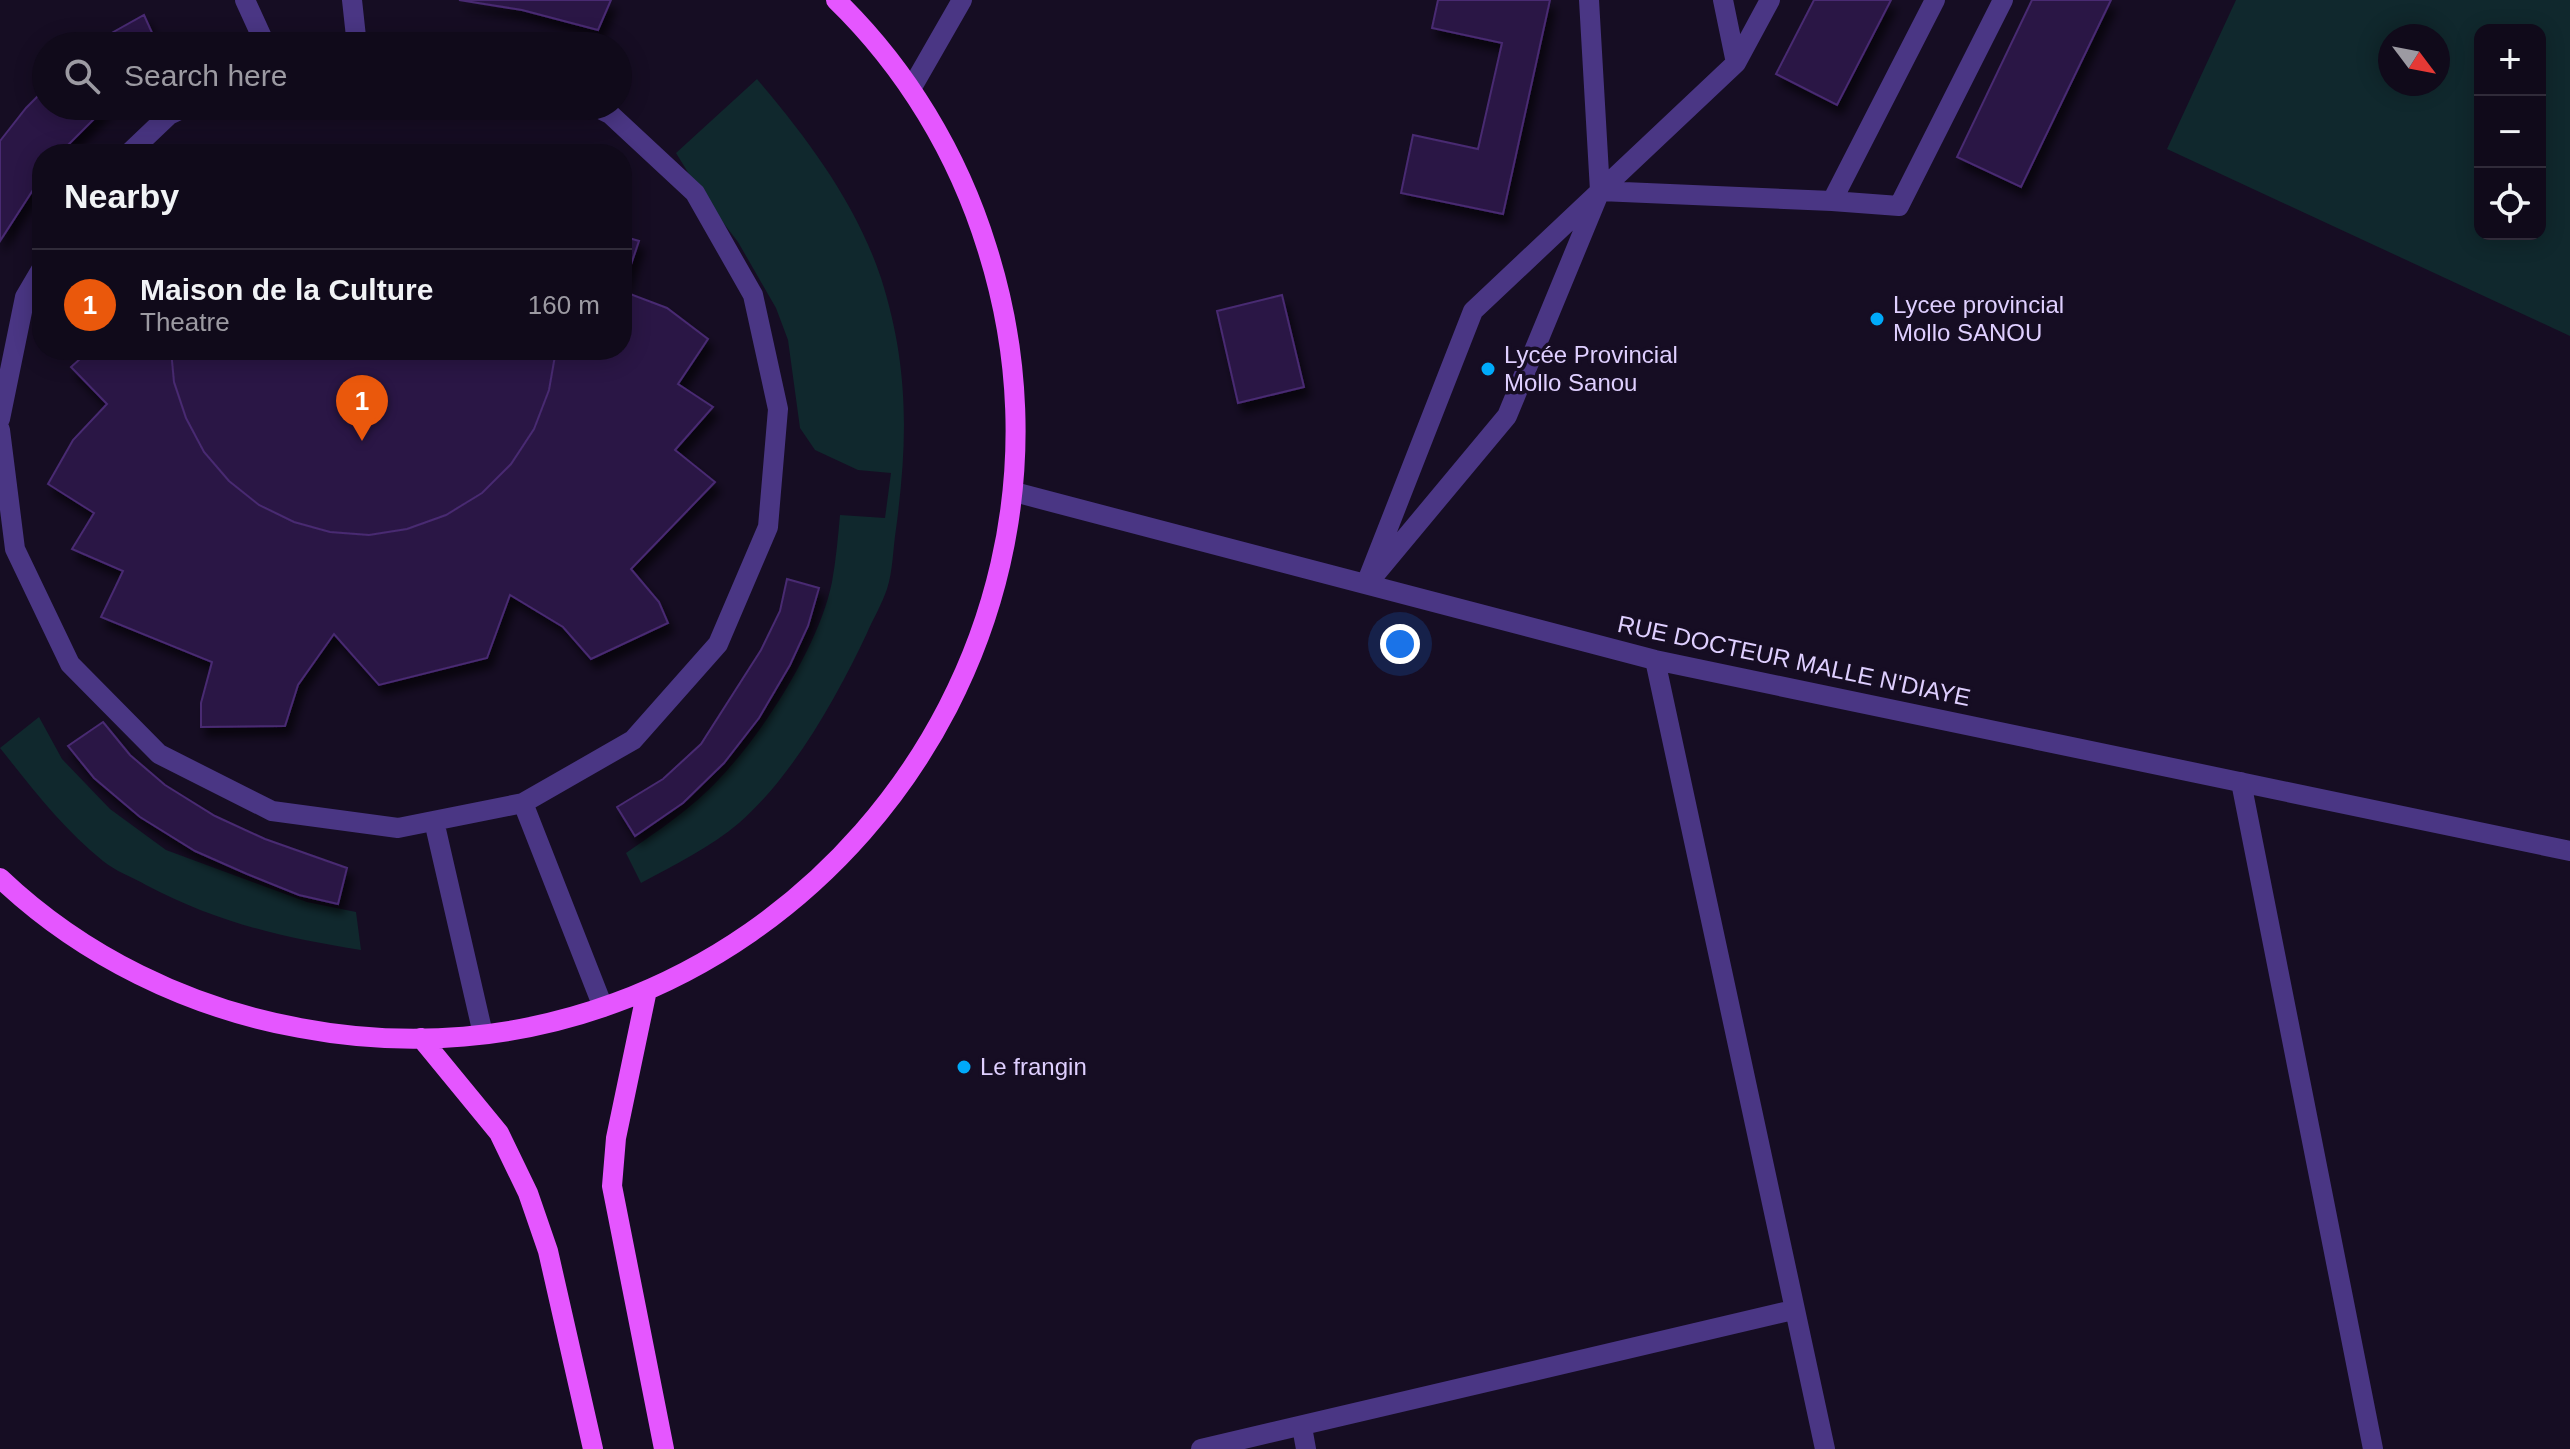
<!DOCTYPE html>
<meta charset="utf-8">
<style>
body{margin:0;font-family:Arial,sans-serif;background:#191323;color:#f1f3f6}
.controls{position:absolute;right:24px;top:24px;display:grid;overflow:hidden;border-radius:16px;box-shadow:0 4px 20px #0003}
.controls button{width:72px;height:72px;display:grid;place-items:center;padding:0;border:0;border-bottom:2px solid #302b39;background:#100a1a;color:#f1f3f6;font:40px sans-serif}
.compass{position:absolute;left:2378px;top:24px;width:72px;height:72px;border-radius:50%;background:#100a1a;box-shadow:0 4px 20px #0003;rotate:122deg}
.you{position:absolute;left:1400px;top:644px;width:28px;height:28px;margin:-20px;border:6px solid #fff;border-radius:50%;background:#1a73e8;box-shadow:0 0 0 12px #1a73e833}
.badge{display:grid;place-items:center;width:52px;height:52px;border-radius:50%;background:#ea580c;color:#fff;font-size:26px;font-weight:700}
.pin{position:absolute;translate:-50% -66px;filter:drop-shadow(0 2px 4px #0008)}
.pin::after{content:'';position:absolute;top:42px;width:28px;height:24px;background:inherit;clip-path:polygon(0 0,100% 0,50% 100%)}
.list{margin:0;padding:0;list-style:none}
h2{display:flex;justify-content:space-between;align-items:center;height:104px;margin:0;padding:0 32px;font-size:34px}
h2 small{font-size:26px;font-weight:400;color:#9c9aa2}
.list li{display:grid;grid-template-columns:52px 1fr auto;gap:24px;align-items:center;box-sizing:border-box;height:112px;padding:0 32px;border-top:2px solid #302b39}
.list b{display:block;font-size:30px;white-space:nowrap}
.list p{margin:0;font-size:26px;white-space:nowrap;color:#9c9aa2}
.list em{font-size:26px;font-style:normal;color:#9c9aa2}
.icon{flex:none;width:44px;height:44px;fill:none;stroke:currentColor;stroke-width:2;stroke-linecap:round;stroke-linejoin:round}
.map{position:relative;flex:none;width:2570px;height:1449px;overflow:hidden}
.search{position:absolute;background:#100a1a;box-shadow:0 4px 20px #0003;left:32px;top:32px;width:600px;height:88px;display:flex;align-items:center;gap:20px;box-sizing:border-box;padding:0 28px;border-radius:44px;color:#9c9aa2;font-size:30px}
.panel{position:absolute;background:#100a1a;box-shadow:0 4px 20px #0003;left:32px;top:144px;width:600px;height:216px;border-radius:32px}
.map>svg:first-child{display:block}
</style>
<div class="map">
<svg width="2570" height="1449" viewBox="0 0 2570 1449">
<defs>
<filter id="shadow"><feDropShadow dx="5" dy="9" stdDeviation="4" flood-color="#0009"/></filter>
</defs>
<rect width="100%" height="100%" fill="#160d23"/>
<path fill="#10282d" fill-rule="evenodd" d="M 2236,0 L 2570,0 L 2570,336 L 2167,149 ZM 2480,30 L 2540,30 L 2540,234 L 2480,234 ZM 2438,36 L 2438,84 L 2390,84 L 2390,36 Z
M 757,79 C 808,139 856,203 881,278 C 909,366 908,439 896,529 C 893,548 893,571 887,589 C 882,604 873,619 867,633 C 837,697 793,776 739,823 C 711,847 674,865 641,883 L 626,853 C 649,837 673,821 695,802 C 749,757 818,652 832,582 C 836,560 838,537 840,515 L 885,518 L 891,473 L 858,470 L 815,450 L 800,428 L 788,340 L 776,308 L 738,242 L 702,195 L 676,153 Z
M 39,717 L 62,759 L 110,809 L 166,850 L 307,902 L 356,912 L 361,950 C 283,938 216,922 146,885 C 132,877 115,871 103,861 C 63,829 32,788 0,748 Z"/>
<path fill="#2b1845" stroke="#482a72" stroke-width="2" filter="url(#shadow)" d="M 459,0 L 611,0 L 598,30 L 522,10 Z
M 1438,0 L 1550,0 L 1503,214 L 1401,193 L 1413,135 L 1478,149 L 1502,43 L 1432,28 Z
M 1814,0 L 1891,0 L 1837,105 L 1776,74 Z
M 2032,0 L 2111,0 L 2021,187 L 1957,157 Z
M 144,15 L 158,46 L 93,46 L 108,35 Z
M 46,88 L 46,106 L 107,106 L 59,154 L 42,154 L 42,176 L 0,241 L 0,141 L 26,108 Z
M 343,149 L 384,149 L 407,154 L 320,154 Z
M 622,236 L 639,241 L 622,291 L 667,308 L 708,339 L 678,384 L 713,407 L 675,450 L 715,482 L 631,569 L 659,602 L 668,623 L 591,659 L 563,627 L 510,595 L 487,658 L 379,685 L 334,634 L 298,685 L 285,726 L 201,727 L 201,703 L 212,662 L 101,617 L 123,571 L 72,549 L 94,513 L 48,484 L 73,440 L 107,404 L 71,367 L 90,350 L 171,350 L 174,382 L 186,418 L 204,452 L 229,481 L 259,505 L 294,522 L 330,532 L 369,535 L 407,529 L 446,515 L 482,493 L 511,464 L 534,429 L 549,390 L 556,350 L 622,350 Z
M 1282,295 L 1304,387 L 1238,403 L 1217,311 Z
M 171,350 L 556,350 L 549,390 L 534,429 L 511,464 L 482,493 L 446,515 L 407,529 L 369,535 L 330,532 L 294,522 L 259,505 L 229,481 L 204,452 L 186,418 L 174,382 Z
M 787,579 L 819,588 L 808,626 L 790,665 L 759,718 L 724,763 L 683,803 L 635,836 L 617,807 L 663,779 L 701,744 L 761,650 L 780,611 Z
M 103,722 L 130,755 L 165,785 L 215,816 L 265,839 L 347,868 L 338,904 L 299,895 L 247,874 L 195,851 L 140,817 L 94,778 L 68,746 Z"/>
<g fill="none" stroke-linecap="round" stroke-linejoin="round">
<path stroke="#4a3684" stroke-width="20" d="M 245,0 L 266,46
M 352,0 L 357,46
M 1723,0 L 1736,63
M 389,46 L 390,46
M 911,89 L 962,0
M 128,154 L 169,115 L 188,106
M 1600,191 L 1832,201 L 1935,0
M 1832,201 L 1899,206 L 2003,0
M 0,419 L 25,297 L 42,268
M 0,430 L 15,549 L 70,664 L 159,754 L 272,811 L 398,828 L 523,803 L 633,740 L 718,644 L 768,527 L 778,409 L 753,295 L 695,193 L 610,114 L 594,106
M 1014,492 L 1655,660 L 2570,851
M 1377,572 L 1507,416 L 1600,191 L 1589,0
M 1366,584 L 1473,311 L 1736,63 L 1770,0
M 1655,660 L 1825,1449
M 2241,782 L 2373,1449
M 523,803 L 603,1007
M 434,821 L 483,1034
M 1302,1427 L 1306,1449
M 1201,1449 L 1793,1310"/>
<path stroke="#e556ff" stroke-width="20" d="M 0,878 C 82,956 189,1008 300,1028 C 748,1113 1124,680 987,248 C 958,154 906,68 836,0
M 647,990 L 616,1138 L 612,1186 L 664,1449
M 421,1038 L 499,1133 L 528,1193 L 548,1251 L 593,1449"/>
</g>
<g fill="#00aafa" stroke="#160d23" stroke-width="3">
<circle cx="1877" cy="319" r="8"/>
<circle cx="1488" cy="369" r="8"/>
<circle cx="964" cy="1067" r="8"/>
</g>
<g text-anchor="middle" stroke-width="7" stroke-linejoin="round" paint-order="stroke">
<g font-size="24" fill="#dfcfff" stroke="#160d23" text-anchor="start">
<text x="1893" y="313">Lycee provincial<tspan x="1893" dy="28">Mollo SANOU</tspan></text>
<text x="1504" y="363">Lycée Provincial<tspan x="1504" dy="28">Mollo Sanou</tspan></text>
<text x="980" y="1075">Le frangin</text>
</g>
<g font-size="24" fill="#dfcfff" stroke="#160d23">
<text transform="translate(1794 661) rotate(12)" y="8">RUE DOCTEUR MALLE N'DIAYE</text>
</g>
</g>
</svg>
<div class="controls">
<button>+</button>
<button>−</button>
<button><svg class="icon" aria-label="locate" viewBox="0 0 24 24"><circle cx="12" cy="12" r="6"/><path d="M12 2v4M12 18v4M2 12h4M18 12h4"/></svg></button>
</div>
<svg class="compass" viewBox="-18 -18 36 36"><path d="M0-13l5 13h-10z" fill="#e53935"/><path d="M0 13l5-13h-10z" fill="#9c9aa2"/></svg>
<div class="you"></div>
<div class="pin badge" style="left:362px;top:441px">1</div>
<div class="search"><svg class="icon" aria-label="search" viewBox="0 0 24 24"><circle cx="10" cy="10" r="6"/><path d="M15 15l6 6"/></svg>Search here</div>
<section class="panel">
<h2>Nearby<small></small></h2>
<ul class="list">
<li><span class="badge">1</span><div><b>Maison de la Culture</b><p>Theatre</p></div><em>160 m</em></li>
</ul>
</section>
</div>
